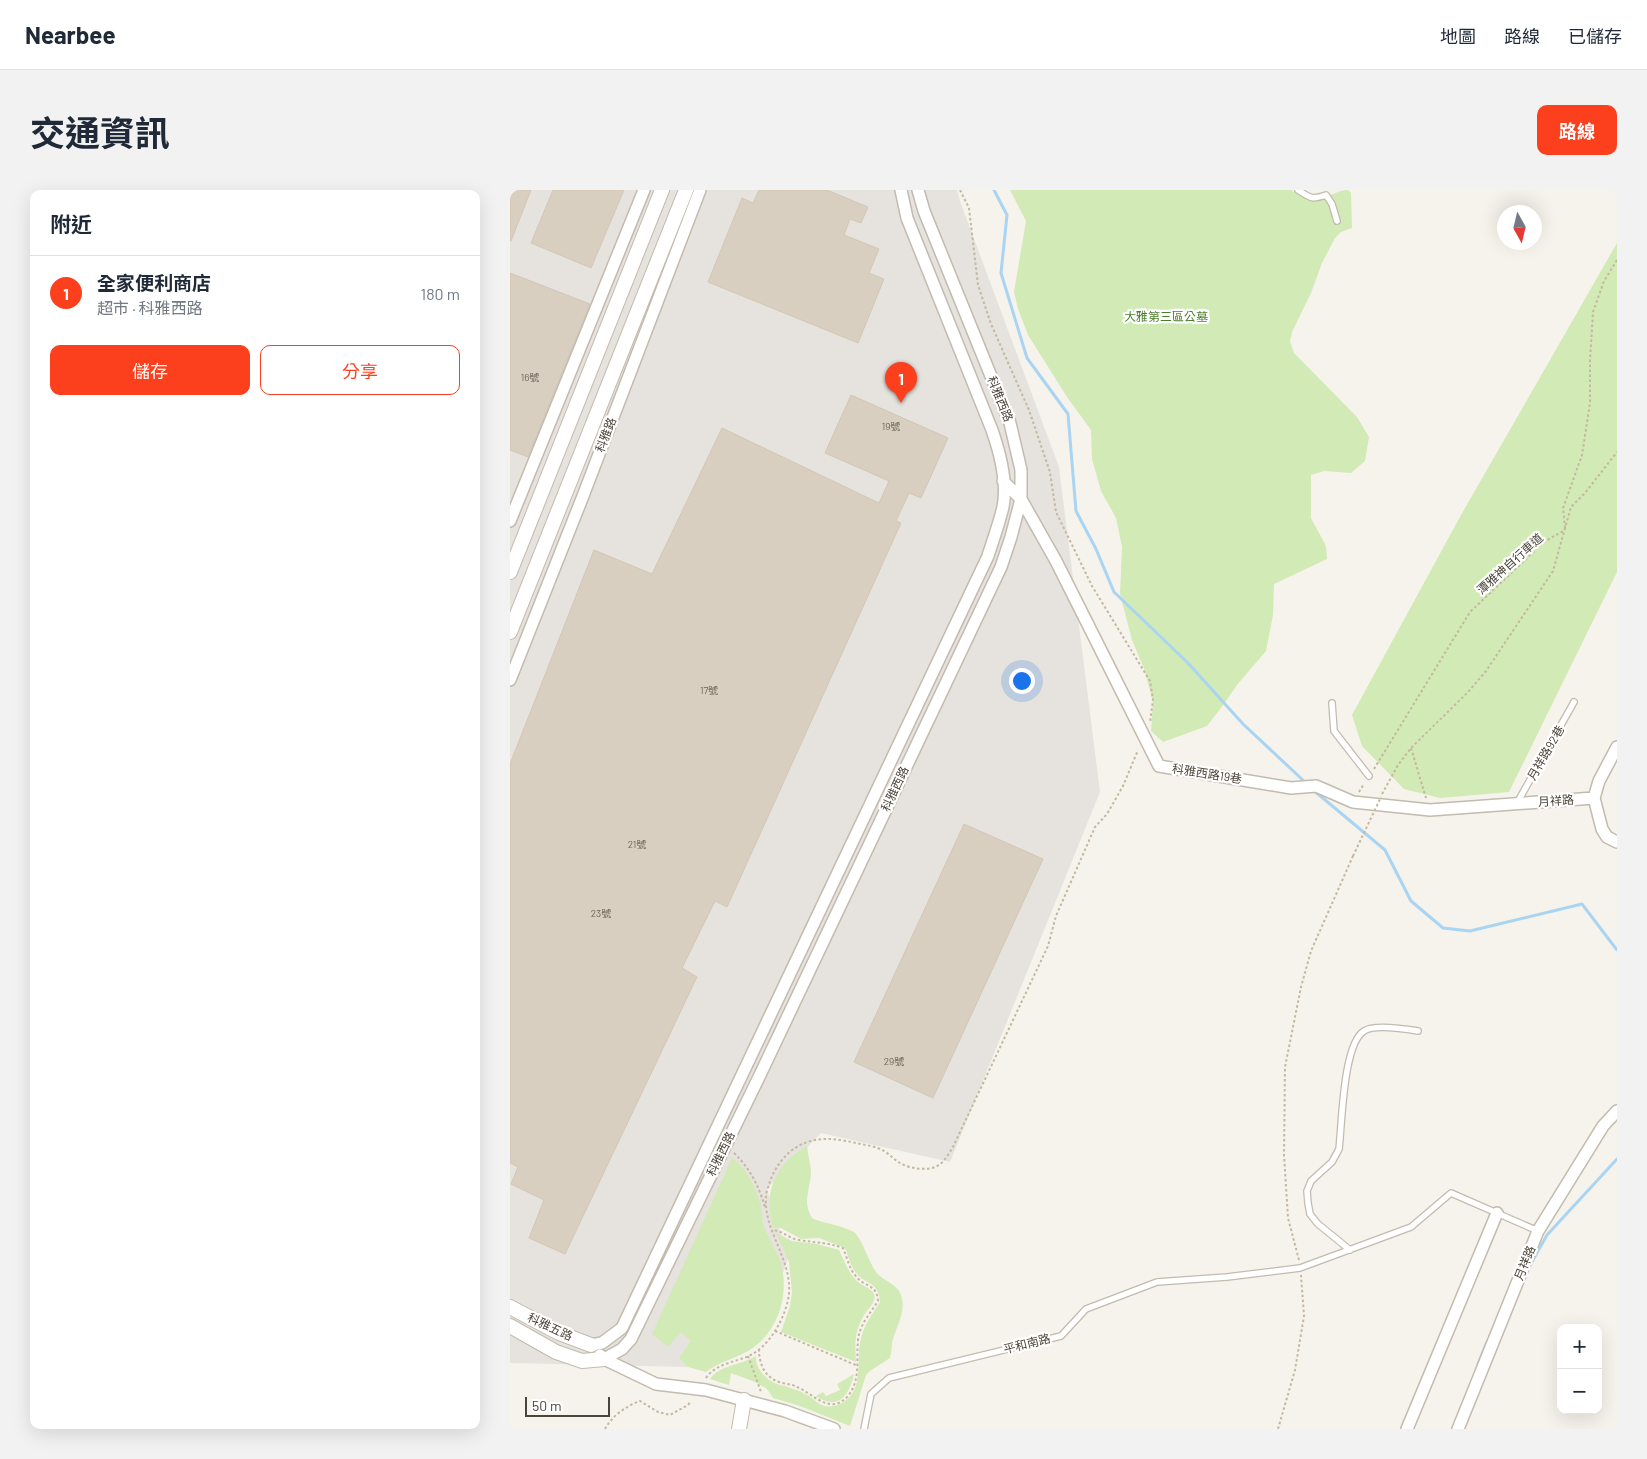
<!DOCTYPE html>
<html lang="zh-TW">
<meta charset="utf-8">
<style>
body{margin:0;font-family:Barlow,"Noto Sans TC",sans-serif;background:#f2f2f3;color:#1f2937}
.controls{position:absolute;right:15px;bottom:15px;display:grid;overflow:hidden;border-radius:10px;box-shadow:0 5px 20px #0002}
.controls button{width:45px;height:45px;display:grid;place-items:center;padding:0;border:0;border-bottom:1px solid #e0e1e3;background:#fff;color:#1f2937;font:25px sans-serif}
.compass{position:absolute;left:987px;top:15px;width:45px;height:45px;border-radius:50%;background:#fff;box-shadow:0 5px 20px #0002;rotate:172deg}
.scale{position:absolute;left:15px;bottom:12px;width:85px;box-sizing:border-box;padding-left:5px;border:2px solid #4b4439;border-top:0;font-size:14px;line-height:18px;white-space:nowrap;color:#4b4439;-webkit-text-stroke:4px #fff;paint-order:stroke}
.you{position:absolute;left:511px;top:490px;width:18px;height:18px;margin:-12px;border:4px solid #fff;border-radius:50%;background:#1a73e8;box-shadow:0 0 0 8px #1a73e833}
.badge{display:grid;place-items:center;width:32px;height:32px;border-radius:50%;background:#fc3f1d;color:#fff;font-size:16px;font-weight:700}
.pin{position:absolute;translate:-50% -41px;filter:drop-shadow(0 1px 2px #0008)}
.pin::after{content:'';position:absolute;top:26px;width:18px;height:15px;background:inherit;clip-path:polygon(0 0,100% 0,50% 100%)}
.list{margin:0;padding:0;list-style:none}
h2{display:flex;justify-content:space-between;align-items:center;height:65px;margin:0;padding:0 20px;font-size:21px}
h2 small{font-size:16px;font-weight:400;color:#747a83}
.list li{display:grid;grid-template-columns:32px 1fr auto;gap:15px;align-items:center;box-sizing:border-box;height:75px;padding:0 20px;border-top:1px solid #e0e1e3}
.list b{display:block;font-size:19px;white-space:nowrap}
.list p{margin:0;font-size:16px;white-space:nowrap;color:#747a83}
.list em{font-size:16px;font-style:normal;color:#747a83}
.actions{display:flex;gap:10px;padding:15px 20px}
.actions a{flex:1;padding:11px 0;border:1px solid #fc3f1d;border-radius:10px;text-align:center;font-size:18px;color:#fc3f1d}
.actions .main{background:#fc3f1d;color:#fff}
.map{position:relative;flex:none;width:1107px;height:1239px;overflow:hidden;border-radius:10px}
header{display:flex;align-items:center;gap:30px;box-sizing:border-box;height:70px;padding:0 25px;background:#fff;border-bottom:1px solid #e0e1e3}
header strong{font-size:24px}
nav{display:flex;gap:28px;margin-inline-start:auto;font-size:18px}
.intro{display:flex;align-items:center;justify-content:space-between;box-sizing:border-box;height:120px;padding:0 30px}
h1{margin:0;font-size:35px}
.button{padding:12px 22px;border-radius:10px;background:#fc3f1d;color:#fff;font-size:18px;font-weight:700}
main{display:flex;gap:30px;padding:0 30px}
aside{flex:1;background:#fff;border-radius:10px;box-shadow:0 5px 20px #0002}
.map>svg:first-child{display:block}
</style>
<header>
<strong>Nearbee</strong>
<nav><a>地圖</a><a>路線</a><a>已儲存</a></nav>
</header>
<div class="intro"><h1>交通資訊</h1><a class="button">路線</a></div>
<main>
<aside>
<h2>附近<small></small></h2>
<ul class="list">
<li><span class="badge">1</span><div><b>全家便利商店</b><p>超市 · 科雅西路</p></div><em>180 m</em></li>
</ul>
<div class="actions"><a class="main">儲存</a><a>分享</a></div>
</aside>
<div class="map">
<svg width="1107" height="1239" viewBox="0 0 1107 1239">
<rect width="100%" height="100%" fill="#f6f3ec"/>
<path fill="#e6e2dd" d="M 0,0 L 447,0 L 451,14 L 549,277 L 590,602 L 440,972 L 311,943 L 257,999 L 278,1068 L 257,1131 L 178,1177 L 0,1173 Z"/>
<path fill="#d2eab5" d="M 500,0 L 781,0 C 797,11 805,11 823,4 C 829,2 831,0 838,0 L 841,3 L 842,38 L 831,42 L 825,48 L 812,73 L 801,103 L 782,142 L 780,151 L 784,163 L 847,227 L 859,247 L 855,271 L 841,283 L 814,281 L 801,285 L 801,328 L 816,356 L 817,369 L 764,394 L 763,425 L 756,461 L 727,495 L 714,514 L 697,536 L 653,552 L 641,541 L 643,513 L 635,481 L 622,450 L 610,404 L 612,357 L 606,328 L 591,301 L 582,269 L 581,240 L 557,207 L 518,145 L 508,119 L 504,102 L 516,31 Z
M 1107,53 L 1107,382 L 999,602 L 930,608 L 894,599 L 852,556 L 842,525 L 951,325 Z
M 297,956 C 298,964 300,973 301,981 C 301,998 291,1013 303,1029 C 315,1033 333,1036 344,1042 C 351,1047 359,1072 366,1082 C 374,1092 390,1094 392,1109 C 395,1123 387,1136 383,1149 C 381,1155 382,1162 380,1168 L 360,1181 L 356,1185 L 340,1236 L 290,1216 L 263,1208 L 257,1199 L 245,1192 L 221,1183 L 219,1195 L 200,1189 C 209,1175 232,1175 246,1166 C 245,1178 256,1190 267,1194 C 278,1197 289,1200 299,1206 C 304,1209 309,1215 315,1216 C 320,1217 325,1216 330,1214 C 356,1202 345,1170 351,1149 C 354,1134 362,1125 370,1112 C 369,1090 353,1095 344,1080 C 340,1074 338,1065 335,1058 L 309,1048 L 291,1049 L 271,1038 L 263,1037 C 253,1002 265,974 297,956 Z
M 222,968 C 237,978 247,1000 251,1017 C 252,1023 252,1030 254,1036 C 258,1048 266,1059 270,1071 C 281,1103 268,1144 238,1161 C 224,1169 209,1172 196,1182 L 178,1177 L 169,1168 L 181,1151 L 171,1142 L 158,1157 L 142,1144 Z
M 266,1043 L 282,1051 L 307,1054 L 329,1060 C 334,1070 338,1082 346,1090 C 351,1096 362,1098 364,1104 C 367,1113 357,1119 353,1127 C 344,1143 345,1155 346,1172 L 271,1142 L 280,1116 L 282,1102 L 279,1072 Z
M 344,1184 C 339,1206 328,1221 306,1206 L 313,1202 L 316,1206 L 330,1200 L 327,1194 Z"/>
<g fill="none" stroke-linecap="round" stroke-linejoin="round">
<path stroke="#a9d4f2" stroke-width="3" d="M 484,0 L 497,25 L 491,83 L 517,168 L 558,224 L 566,321 L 586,359 L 604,402 L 678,473 L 733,534 L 796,593
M 802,599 L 875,660 L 901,711 L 933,738 L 960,741 L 1072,714 L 1107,760
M 1019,1077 L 1037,1045 L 1107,969
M 968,1174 L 977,1152"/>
</g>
<path fill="#d8cfc1" stroke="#d3c7b4" d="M 0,0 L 21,0 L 1,51 L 0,51 Z
M 43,0 L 114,0 L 81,78 L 21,53 Z
M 249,0 L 317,0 L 358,17 L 351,33 L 340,29 L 334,45 L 369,59 L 359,83 L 374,89 L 348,153 L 198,92 L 232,8 L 243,13 Z
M 0,83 L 80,114 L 18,267 L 0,260 Z
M 341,205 L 438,248 L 411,308 L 399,303 L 386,331 L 391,333 L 217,717 L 205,711 L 172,778 L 187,787 L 55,1064 L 19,1048 L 34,1010 L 1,994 L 8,977 L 0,973 L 0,574 L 84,360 L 142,384 L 212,238 L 369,313 L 379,291 L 315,263 Z
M 454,634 L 533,669 L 423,908 L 344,872 Z"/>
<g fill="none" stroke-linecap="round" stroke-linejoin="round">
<defs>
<path id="service" d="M 788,0 C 800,8 802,10 816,5 L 822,14 L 827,31
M 822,513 L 824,541 L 859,586
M 1007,613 L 1064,512
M 840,1060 L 808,1034 L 800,1024 L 798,1013 L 797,1001 L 801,991 L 822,972 L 829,959 C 832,934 833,854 854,841 C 864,834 896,839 908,841
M 354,1239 L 361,1204 L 379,1188 L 551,1146 L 576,1119 L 647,1092 L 717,1087 L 790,1078 L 901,1037 L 941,1003 L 1028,1041"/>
<path id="minor" d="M 493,291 L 511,309 L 546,371 L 649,576 L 781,598 L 806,596 L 843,612 L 920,620 L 1084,608
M 0,331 L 134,0
M 0,490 L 73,306 L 190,0
M 1107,557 L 1089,591 L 1084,608 L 1092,639 L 1097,647 L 1107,652
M 81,1155 L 92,1153 L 112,1138 L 478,366 C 483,350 489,334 493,317 C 498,292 490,263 482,240 L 397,28 L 391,0
M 90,1165 L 94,1169 L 146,1194 L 196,1200 L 275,1221 L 324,1239
M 94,1169 L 112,1159 L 121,1149 L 249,887 L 491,377 L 501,347 L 511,309 L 511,280 L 500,233 L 414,21 L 408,0
M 897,1239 L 987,1023
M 948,1239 L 1028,1041 L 1093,936 L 1107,921"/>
<path id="tertiary" d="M 0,382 L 152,0
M 0,442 L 176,0
M 0,1117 L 49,1143 L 81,1155
M 0,1136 L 46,1162 L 72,1171 L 94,1169
M 229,1239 L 234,1210"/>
</defs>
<use href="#service" stroke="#c2bbae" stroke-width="8"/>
<use href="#minor" stroke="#c2bbae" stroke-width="14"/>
<use href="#tertiary" stroke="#c2bbae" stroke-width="16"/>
<path stroke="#c4b79f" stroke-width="2" stroke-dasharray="2.5 2.5" stroke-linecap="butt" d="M 450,0 L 459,18 L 468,95 L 481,134 L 519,220 L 540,282 L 546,322 L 582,396 L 640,491 L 643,509 L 640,533
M 1055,338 L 1053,318 L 1072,265 L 1080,213 L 1080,170 L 1083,122 L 1094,91 L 1107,70
M 901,558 L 916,608
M 864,579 L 960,422 L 1034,352 L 1055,340
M 849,602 L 854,594
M 872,604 L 888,575 L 901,558 L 958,502 L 976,481 L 1043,381 L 1061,317 L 1075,303 L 1107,262
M 224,963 C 240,978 249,997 255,1017
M 789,1070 L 778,1028 L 774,965 L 775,877 L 791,797 L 801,761 L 843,666
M 265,1141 L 348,1176
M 249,1159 C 249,1173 254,1187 269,1192 C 275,1194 282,1194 287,1197 C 304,1204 320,1226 338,1206 C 351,1190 346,1170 348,1151 C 349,1135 360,1124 368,1111 C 367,1093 354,1098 345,1085 C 339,1078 337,1067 333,1058 C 316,1052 306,1053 289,1050 C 280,1049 273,1041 263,1040
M 238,1166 L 251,1202
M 196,1188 C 205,1174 225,1172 239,1166 C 260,1156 276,1127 279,1104 C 282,1069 253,1040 256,1006 C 256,1001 259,996 260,991 C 264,980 272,968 281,961 C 301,945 324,948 346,953 C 355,955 365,956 372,960 C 379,963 384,970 390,973 C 400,979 421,982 430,974 C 435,971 438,964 442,959 L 538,756 L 546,726 L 585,637 L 597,624 L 613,596 L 628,560
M 95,1239 C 102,1226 116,1216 130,1211 L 148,1222 L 160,1225 L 178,1215 L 181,1211
M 768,1239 L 785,1180 L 794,1126 L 791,1085"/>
<use href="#service" stroke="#fff" stroke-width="5.5"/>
<use href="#minor" stroke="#fff" stroke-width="11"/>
<use href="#tertiary" stroke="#fff" stroke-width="14"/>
<path stroke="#c4b79f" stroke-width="2" stroke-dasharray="2.5 2.5" stroke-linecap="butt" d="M 843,666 L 871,607"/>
</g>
<g text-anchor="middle" stroke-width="4.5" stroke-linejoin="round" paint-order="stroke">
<g font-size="10" fill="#6e675b">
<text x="20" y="191">16號</text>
<text x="381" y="240">19號</text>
<text x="199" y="504">17號</text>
<text x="127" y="658">21號</text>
<text x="91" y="727">23號</text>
<text x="384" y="875">29號</text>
</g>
<g font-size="12" fill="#4a7f2a" stroke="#fff">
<text x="656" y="131">大雅第三區公墓</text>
</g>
<g font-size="12" fill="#4b4439" stroke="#fff">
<text transform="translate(490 209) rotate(68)" y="4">科雅西路</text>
<text transform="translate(96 245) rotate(-69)" y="4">科雅路</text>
<text transform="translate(1000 374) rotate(-42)" y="4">潭雅神自行車道</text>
<text transform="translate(1036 563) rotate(-60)" y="4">月祥路92巷</text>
<text transform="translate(697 584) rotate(9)" y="4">科雅西路19巷</text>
<text transform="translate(385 599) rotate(-65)" y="4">科雅西路</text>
<text transform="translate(1046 611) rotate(-4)" y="4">月祥路</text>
<text transform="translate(211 964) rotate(-64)" y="4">科雅西路</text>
<text transform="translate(1015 1073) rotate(-68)" y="4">月祥路</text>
<text transform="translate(40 1137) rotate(25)" y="4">科雅五路</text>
<text transform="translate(517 1154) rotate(-14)" y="4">平和南路</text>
</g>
</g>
</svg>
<div class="controls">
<button>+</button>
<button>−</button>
</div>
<svg class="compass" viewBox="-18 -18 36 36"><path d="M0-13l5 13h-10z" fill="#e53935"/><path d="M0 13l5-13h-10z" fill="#747a83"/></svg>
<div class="scale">50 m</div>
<div class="you"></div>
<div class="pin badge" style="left:391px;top:213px">1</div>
</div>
</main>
